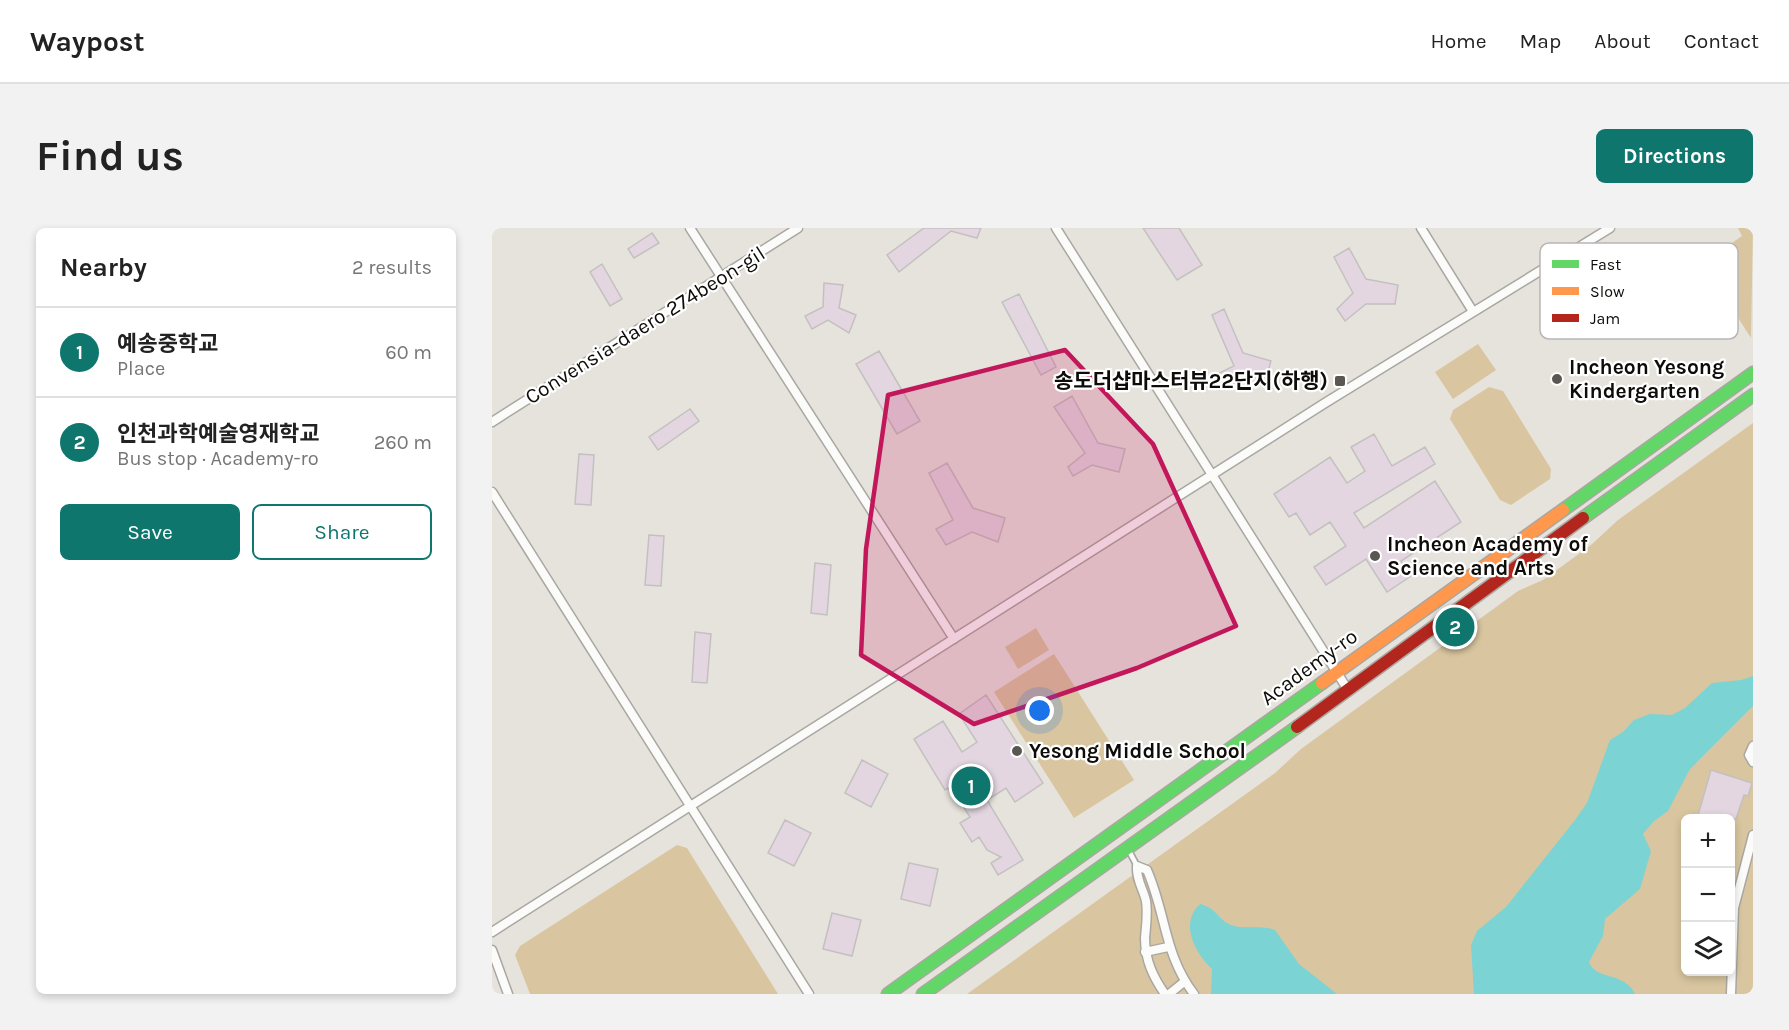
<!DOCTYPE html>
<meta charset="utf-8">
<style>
body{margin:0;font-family:Karla,"Noto Sans KR",sans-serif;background:#f2f2f2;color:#222}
.controls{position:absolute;right:18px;bottom:18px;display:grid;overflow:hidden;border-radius:9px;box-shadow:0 3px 9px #0003}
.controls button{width:54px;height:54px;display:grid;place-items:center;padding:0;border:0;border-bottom:2px solid #e0e0e0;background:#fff;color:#222;font:30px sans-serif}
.you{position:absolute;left:548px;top:483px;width:21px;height:21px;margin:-15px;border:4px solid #fff;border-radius:50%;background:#1a73e8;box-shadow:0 0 0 9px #1a73e833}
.badge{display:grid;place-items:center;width:39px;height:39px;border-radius:50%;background:#0f766e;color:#fff;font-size:20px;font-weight:700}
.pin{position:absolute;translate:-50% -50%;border:3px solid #fff;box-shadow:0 2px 6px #0006}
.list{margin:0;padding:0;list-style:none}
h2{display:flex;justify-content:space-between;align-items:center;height:78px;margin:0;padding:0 24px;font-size:26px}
h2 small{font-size:20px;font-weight:400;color:#767676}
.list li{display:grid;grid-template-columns:39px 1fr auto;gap:18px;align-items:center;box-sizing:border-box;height:90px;padding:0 24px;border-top:2px solid #e0e0e0}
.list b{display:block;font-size:22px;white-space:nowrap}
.list p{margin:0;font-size:20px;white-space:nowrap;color:#767676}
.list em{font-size:20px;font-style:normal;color:#767676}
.actions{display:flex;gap:12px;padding:18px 24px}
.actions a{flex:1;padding:14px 0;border:2px solid #0f766e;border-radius:9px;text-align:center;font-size:21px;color:#0f766e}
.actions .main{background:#0f766e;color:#fff}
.icon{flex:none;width:33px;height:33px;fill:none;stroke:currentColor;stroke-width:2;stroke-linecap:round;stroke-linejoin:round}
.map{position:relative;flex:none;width:1261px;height:766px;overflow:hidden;border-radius:9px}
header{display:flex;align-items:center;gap:36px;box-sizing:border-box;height:84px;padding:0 30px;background:#fff;border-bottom:2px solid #e0e0e0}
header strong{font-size:28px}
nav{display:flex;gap:33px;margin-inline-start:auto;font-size:21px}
.intro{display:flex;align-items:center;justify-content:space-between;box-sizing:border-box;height:144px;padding:0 36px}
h1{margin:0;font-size:42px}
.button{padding:15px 27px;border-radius:9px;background:#0f766e;color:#fff;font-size:21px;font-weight:700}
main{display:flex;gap:36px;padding:0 36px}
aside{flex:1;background:#fff;border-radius:9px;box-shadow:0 3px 9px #0003}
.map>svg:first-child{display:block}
</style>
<header>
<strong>Waypost</strong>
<nav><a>Home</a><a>Map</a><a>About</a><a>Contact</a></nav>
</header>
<div class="intro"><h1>Find us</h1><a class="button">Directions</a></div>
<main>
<aside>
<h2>Nearby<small>2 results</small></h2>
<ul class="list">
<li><span class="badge">1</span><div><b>예송중학교</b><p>Place</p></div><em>60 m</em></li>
<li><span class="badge">2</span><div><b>인천과학예술영재학교</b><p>Bus stop · Academy-ro</p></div><em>260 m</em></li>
</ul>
<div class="actions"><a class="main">Save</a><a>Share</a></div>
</aside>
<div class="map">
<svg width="1261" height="766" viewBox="0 0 1261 766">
<rect width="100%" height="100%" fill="#e6e3dd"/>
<path fill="#d9c6a0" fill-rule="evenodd" d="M 1246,0 L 1261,0 L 1259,110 L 1211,35 L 1250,8 Z
M 986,116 L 1004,142 L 961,171 L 943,144 Z
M 997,159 L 1011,163 L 1059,241 L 1058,251 L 1019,277 L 1008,272 L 958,191 L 961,182 Z
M 1261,195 L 1261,766 L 475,766 L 783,545 L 809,521 L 1026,363 L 1051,352 L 1099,317 L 1126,292 ZM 1194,590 L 1238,590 L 1238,744 L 1194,744 Z
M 544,400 L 557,422 L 526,441 L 513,419 Z
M 562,426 L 642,552 L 582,590 L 502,464 Z
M 185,617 L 195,620 L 286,766 L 38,766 L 23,727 L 28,718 Z"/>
<path fill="#7bd3d3" d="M 1261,448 L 1261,478 L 1198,541 L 1176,583 L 1161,594 L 1151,606 L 1159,623 L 1148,661 L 1113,691 L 1111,708 L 1097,734 C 1104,753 1132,743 1143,766 L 982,766 L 979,717 L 985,703 L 1014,679 L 1083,592 L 1095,575 L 1118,512 L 1131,504 L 1142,492 L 1158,486 L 1180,487 L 1193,480 L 1220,455 L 1249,452 Z
M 708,676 C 724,680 724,688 735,695 C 747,703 768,696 783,702 L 807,736 L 845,766 L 719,766 L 720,741 C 703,725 687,695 708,676 Z"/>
<path fill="#e3d6e0" stroke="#c3c0c0" stroke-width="1.5" d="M 432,0 L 489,0 L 485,10 L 459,3 L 407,44 L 395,27 Z
M 651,0 L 687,0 L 710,37 L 685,52 Z
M 160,5 L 167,15 L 142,30 L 136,21 Z
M 857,20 L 874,51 L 906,57 L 903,76 L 874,76 L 853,93 L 845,81 L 861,65 L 842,29 Z
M 110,36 L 130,71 L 118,78 L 98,44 Z
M 332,55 L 351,57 L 347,80 L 364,87 L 357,105 L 336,92 L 320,101 L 313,88 L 331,79 Z
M 527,66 L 564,139 L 549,147 L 510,74 Z
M 732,81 L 751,125 L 779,133 L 772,158 L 749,152 L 727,162 L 721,148 L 742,138 L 720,87 Z
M 387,123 L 428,193 L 405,206 L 364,136 Z
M 580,168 L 606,215 L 633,221 L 627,244 L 600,237 L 581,248 L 576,239 L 593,225 L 562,179 Z
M 198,181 L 207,193 L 166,222 L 157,209 Z
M 882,206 L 900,238 L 933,219 L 943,236 L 862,285 L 872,300 L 943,253 L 969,294 L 909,333 L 919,348 L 895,364 L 874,331 L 834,357 L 822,339 L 854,318 L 838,294 L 818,307 L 804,285 L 797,289 L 782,266 L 838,229 L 855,255 L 873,243 L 859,219 Z
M 87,226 L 102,227 L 99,277 L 83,276 Z
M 455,235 L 481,280 L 513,290 L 506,314 L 480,304 L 454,317 L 444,301 L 461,292 L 437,245 Z
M 157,307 L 172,308 L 169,358 L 153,357 Z
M 323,335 L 339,337 L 335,387 L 319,385 Z
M 203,404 L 219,406 L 215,455 L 200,454 Z
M 494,467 L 551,555 L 523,574 L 514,560 L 495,572 L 531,632 L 506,647 L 499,635 L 509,629 L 495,622 L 487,609 L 480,614 L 468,595 L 478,589 L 466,570 L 463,572 L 456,560 L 453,562 L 422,511 L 451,493 L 470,524 L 485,514 L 467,486 Z
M 370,532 L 396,546 L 379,579 L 353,565 Z
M 1219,542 L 1260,555 L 1256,568 L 1252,567 L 1244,591 L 1205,591 Z
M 293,592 L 319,605 L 302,638 L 276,625 Z
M 417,635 L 446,641 L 438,678 L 409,671 Z
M 340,685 L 369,692 L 360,728 L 331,721 Z"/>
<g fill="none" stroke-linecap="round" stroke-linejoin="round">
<defs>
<path id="lane" d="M 636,621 L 645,638"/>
<path id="street" d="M 198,0 L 462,411
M 564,0 L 856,462
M 929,0 L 980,82
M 0,194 L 306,0
M 0,264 L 317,766
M 1261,518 L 1257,527 L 1261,534
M 0,704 L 833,175 L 1118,0
M 0,722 L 16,766
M 653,724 L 676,719
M 673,766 C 661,749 653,732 653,710 C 654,698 656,686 654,673 C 651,660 644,652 645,638 L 655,642 C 674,685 672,727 702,766
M 677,766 L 692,754
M 1239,766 L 1242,680 L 1261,607"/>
<path id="fast" d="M 1071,282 L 1261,145
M 1091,290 L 1261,167
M 396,766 L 830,455
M 431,766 L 805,499"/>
<path id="slow" d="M 830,455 L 1071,282"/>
<path id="jam" d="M 805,499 L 1091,290"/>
</defs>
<use href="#lane" stroke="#aaa7a2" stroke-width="8"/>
<use href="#street" stroke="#aaa7a2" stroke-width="11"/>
<use href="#fast" stroke="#aaa7a2" stroke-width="15"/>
<use href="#slow" stroke="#aaa7a2" stroke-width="15"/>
<use href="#jam" stroke="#aaa7a2" stroke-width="15"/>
<use href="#lane" stroke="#fbfbfa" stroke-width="4.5"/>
<use href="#street" stroke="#fbfbfa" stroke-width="8"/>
<use href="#fast" stroke="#63d668" stroke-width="12"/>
<use href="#slow" stroke="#ff974d" stroke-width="12"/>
<use href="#jam" stroke="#b3261e" stroke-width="12"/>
</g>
<path fill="#c2185b" fill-opacity="0.2" stroke="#c2185b" stroke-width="4.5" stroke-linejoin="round" d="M 573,122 L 661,216 L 744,398 L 645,440 L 482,496 L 369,427 L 374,321 L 396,167 Z"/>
<g fill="#5a5753" stroke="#fff" stroke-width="2">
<circle cx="1065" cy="151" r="6"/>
<rect x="842" y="147" width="12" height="12" rx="3"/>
<circle cx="883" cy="328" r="6"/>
<circle cx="525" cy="523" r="6"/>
</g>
<g text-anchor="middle" stroke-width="4.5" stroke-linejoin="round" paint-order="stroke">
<g font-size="21" fill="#0e0c09" stroke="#fff">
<text transform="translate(153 97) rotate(-32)" y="7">Convensia-daero 274beon-gil</text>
<text transform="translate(817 439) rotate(-36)" y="7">Academy-ro</text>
</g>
<g font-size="21" font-weight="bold" fill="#0e0c09" stroke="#fff" text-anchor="start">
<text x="1077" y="146">Incheon Yesong<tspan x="1077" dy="24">Kindergarten</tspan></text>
<text x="836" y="160" text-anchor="end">송도더샵마스터뷰22단지(하행)</text>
<text x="895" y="323">Incheon Academy of<tspan x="895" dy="24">Science and Arts</tspan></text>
<text x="537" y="530">Yesong Middle School</text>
</g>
</g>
<rect x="1048" y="15" width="198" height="96" rx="9" fill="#fff" stroke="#b7b6b5" stroke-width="1.5"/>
<rect x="1060" y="32" width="27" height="8" fill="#63d668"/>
<rect x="1060" y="59" width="27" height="8" fill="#ff974d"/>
<rect x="1060" y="86" width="27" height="8" fill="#b3261e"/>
<g font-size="16" fill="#0e0c09">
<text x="1098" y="42">Fast</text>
<text x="1098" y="69">Slow</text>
<text x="1098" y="96">Jam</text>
</g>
</svg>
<div class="controls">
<button>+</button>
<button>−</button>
<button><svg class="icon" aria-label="layers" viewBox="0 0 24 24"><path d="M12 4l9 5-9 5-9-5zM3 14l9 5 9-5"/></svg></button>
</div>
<div class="you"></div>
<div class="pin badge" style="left:479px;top:558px">1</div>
<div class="pin badge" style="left:963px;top:399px">2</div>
</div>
</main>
